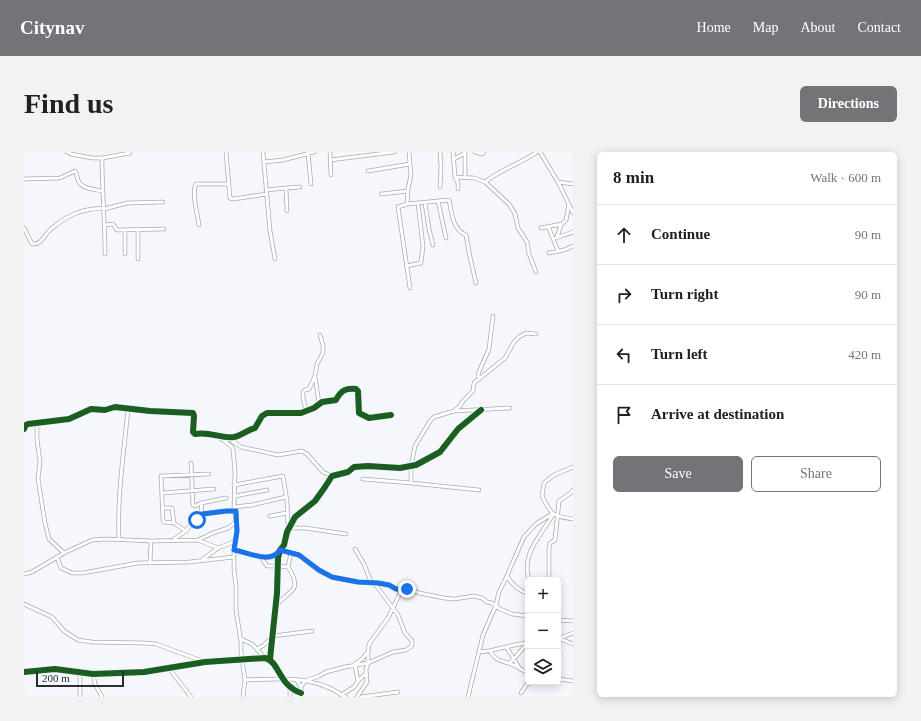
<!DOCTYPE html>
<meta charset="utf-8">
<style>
body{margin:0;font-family:"Times New Roman",serif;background:#f2f2f2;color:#202124}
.controls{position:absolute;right:12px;bottom:12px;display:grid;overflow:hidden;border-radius:6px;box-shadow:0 2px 10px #0003}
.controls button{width:36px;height:36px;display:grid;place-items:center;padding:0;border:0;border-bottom:1px solid #e0e0e0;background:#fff;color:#202124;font:20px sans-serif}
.scale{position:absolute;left:12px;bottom:10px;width:88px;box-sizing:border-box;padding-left:4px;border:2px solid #2b2d31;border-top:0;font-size:11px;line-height:14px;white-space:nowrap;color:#2b2d31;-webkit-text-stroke:3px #f2f6ff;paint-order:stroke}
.stop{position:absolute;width:12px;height:12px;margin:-9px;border:3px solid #1a73e8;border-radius:50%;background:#fff}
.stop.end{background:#1a73e8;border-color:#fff;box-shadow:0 1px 4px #0008}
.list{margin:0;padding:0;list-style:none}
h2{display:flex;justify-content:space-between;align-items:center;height:52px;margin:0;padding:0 16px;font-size:17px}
h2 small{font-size:13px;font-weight:400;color:#757577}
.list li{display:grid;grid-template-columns:26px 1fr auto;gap:12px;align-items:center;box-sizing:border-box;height:60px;padding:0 16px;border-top:1px solid #e0e0e0}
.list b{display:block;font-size:15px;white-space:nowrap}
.list em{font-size:13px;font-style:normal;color:#757577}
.actions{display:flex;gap:8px;padding:12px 16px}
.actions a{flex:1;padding:9px 0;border:1px solid #727478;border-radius:6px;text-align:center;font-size:14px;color:#727478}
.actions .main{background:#727478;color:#fff}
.icon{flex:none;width:22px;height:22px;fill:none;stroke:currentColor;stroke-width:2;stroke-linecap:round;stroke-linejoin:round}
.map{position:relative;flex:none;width:549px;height:545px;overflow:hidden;border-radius:6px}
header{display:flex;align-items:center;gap:24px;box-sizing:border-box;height:56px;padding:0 20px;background:#727478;color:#fff}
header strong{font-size:19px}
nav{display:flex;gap:22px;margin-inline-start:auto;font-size:14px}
.intro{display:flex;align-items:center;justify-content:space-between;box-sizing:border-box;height:96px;padding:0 24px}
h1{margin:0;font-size:28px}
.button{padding:10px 18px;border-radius:6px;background:#727478;color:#fff;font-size:14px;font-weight:700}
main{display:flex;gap:24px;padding:0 24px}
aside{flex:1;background:#fff;border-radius:6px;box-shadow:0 2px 10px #0003}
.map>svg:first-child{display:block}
</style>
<header>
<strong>Citynav</strong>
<nav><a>Home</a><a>Map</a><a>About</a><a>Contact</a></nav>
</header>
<div class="intro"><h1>Find us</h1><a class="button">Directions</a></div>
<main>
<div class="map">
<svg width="549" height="545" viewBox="0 0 549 545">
<rect width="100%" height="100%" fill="#f5f7fc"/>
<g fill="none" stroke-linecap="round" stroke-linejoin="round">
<defs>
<path id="minor" d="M 43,0 L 47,2 L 68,6 L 78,6 L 106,1
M 202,0 L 206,46 L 209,47 L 243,42
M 239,0 L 246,79 L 251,107
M 306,0 L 307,23
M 385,0 L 387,23 L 384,37 L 383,52 L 374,55 L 386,136
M 429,0 L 431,25 L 434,31 L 434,37
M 451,0 L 458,2 L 460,0
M 516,0 L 534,30 L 549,61
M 284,1 L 287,32
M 78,6 C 78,39 81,70 81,102
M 430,7 L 441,1
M 306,8 L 370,0
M 240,10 L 259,8 L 290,0
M 344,19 L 386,12
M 431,25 L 450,26 L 461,30 L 485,52 L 491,62 L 494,76 L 503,90 L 505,102 L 512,120
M 441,25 L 441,0
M 0,27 L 36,26 L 51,19 C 54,22 52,24 54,28 C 57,37 70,37 78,39
M 461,30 C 477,17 496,12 513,0
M 534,30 L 549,32
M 416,35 L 417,15 L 416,0
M 262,36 L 263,59
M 242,38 L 262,36 L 276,35
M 357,42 L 384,39
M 414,49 L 422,86
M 401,51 L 405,77 L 409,93
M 383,52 L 425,48 C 428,61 428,77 442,83 L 446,105 L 452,131
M 80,57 L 103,51 L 139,50
M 81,73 L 89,72 L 93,78 L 95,78 L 140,77
M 175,73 C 174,64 167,41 172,32 L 204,32
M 524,74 L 534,99
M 0,76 L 8,92 C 18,93 20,83 26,78 C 43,63 57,57 80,56
M 517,76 L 538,72
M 101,78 L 101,102
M 533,85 L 537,73 L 542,68 L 545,52
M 532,86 L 549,80
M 525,101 L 540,98 L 549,94
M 114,107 L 114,79
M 382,114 L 397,111 L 397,110 L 399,95 L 394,51
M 291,225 L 295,251
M 455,226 L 454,222 L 465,197 L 469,164
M 282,259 L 279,245 L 279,240 L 281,238 L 285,237 L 291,224 L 293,212 L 299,201 L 299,193 L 296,183
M 430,259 L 486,256
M 13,271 L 13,287 L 16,310 L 14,327 L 21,371 L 25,387 L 40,401
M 0,277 L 2,273 L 4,272 L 45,267 L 67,257 L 81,258 L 91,255 L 126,259 L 169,261 L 170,264 L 169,280 L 171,282 C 186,279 197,287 210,285 C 217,284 223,278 231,276 L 238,264 L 243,261 L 277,261 L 290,256 L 298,250 L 312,248 C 317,238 322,236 332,237 L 334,239 L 335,261 L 345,266 L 367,263
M 194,284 C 198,289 206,291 209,297 L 211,320 L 210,355 L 213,379 L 210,398 L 210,418 L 212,434 L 212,458 L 217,490 L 217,500 L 221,528 L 219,545
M 204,286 L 217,295 L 254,303 L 278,299 L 283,302 L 299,320 L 308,324
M 167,311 L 169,353 L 171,354 L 177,351 L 178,362
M 549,315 L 530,323 L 520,331 L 518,344 C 528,363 527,364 549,367
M 339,327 L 387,331 L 455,338
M 387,331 L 387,314 L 391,294 L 406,269 L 410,265 L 430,259 L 436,254 L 439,249 L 449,239 L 450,231 L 481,206 L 490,190 L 495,185 L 502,181 L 512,182
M 210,333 L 259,324 L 263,349 L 264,376 L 281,376 L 322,382
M 139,341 L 190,337
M 211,344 L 243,338
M 177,351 L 202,346
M 210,355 L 228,353 L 262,345
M 139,356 L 148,356 L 150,371
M 246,364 L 263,361
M 162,379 L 150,371 L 140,370 L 139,368 L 137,324 L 185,322
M 95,387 C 93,343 100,300 104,257
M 150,387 L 162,379 L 168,371 L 177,365 L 178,362 L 199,359 L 211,359
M 174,388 L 194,396
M 331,397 L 340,412 L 347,430
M 210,398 C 226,400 242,411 256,400
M 256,398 L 275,403 L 295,419 L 310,426 L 334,430 L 355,431 L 365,433 L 372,437 L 386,437 L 395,441 L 420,446 L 430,447 L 450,444 L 458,446 L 463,450 L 468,451 L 476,457 L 488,462 L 504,464
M 33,405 L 37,416 L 48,421 L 59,421 L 114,411 L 165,410 L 210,405
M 237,405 L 243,414 L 254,414
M 179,407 L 194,396 L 212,389
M 126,411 L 127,389
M 264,415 L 267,401
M 0,422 L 8,420 L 40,401 L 68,388 L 82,387 L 127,389 L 174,388 L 189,381 L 204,376 L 212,370
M 483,424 C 487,432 496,439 504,442
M 505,428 C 497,402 516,385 528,364
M 525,428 L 525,396 L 526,391 L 531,388 L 535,349 L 548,340 L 549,338
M 0,452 L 28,465 L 40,479 L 54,488 L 68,490 L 120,491 L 132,492 L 181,510
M 252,454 C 257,447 267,441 270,436 C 273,430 267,419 264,415 L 254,414
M 534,468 L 549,469
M 534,486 L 549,492
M 536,486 L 549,481
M 217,487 L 228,492 L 241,506
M 483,496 L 496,517
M 233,497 L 240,493 L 249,484 L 288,479
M 466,499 C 471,508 475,508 484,511 C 489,512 498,518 504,521
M 455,500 C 473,499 487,492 504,491
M 246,507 L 253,441 L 254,406 L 256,398 L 260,393 L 263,380 L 271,365 L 291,349 L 301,335 L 308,324 L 324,320 L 330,315 L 344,314 L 376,316 L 392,313 L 416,300 L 434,277 L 457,258
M 485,511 C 493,506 496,497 504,492
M 329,513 L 338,507 L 343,501
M 331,513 L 334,529
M 144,515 L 167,545
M 0,520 L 31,517 L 69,522 L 120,520 L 181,510 L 241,506 C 256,510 254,533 277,541
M 56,520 L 56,545
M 69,522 L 71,532 L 78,545
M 272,527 L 277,535 L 278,545
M 534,527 L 549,529
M 221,528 C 249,527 277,524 303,535 C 310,537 315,542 322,545
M 277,535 L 281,529 L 295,524 L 302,520 L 321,515 L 344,511 L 369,500 L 382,498 L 388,494 L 388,489 L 381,481 L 374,463 L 351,432
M 266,536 L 266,545
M 497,541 L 503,532 L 510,530
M 317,543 L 330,535 L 334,529 L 342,521
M 333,545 L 343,530 L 342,517 L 344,511 L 344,499 L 345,492 L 364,466 L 378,437
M 337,545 L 374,540
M 444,545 L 459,483 L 472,453 L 475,440 L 483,424 L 488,412 L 500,385 L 512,372 L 528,362"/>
</defs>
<use href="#minor" stroke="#a9abae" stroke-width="4.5"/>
<use href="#minor" stroke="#fefeff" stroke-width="3"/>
<defs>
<path id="cycleway" d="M 0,277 L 2,273 L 4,272 L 45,267 L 67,257 L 81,258 L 91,255 L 126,259 L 169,261 L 170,264 L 169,280 L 171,282 C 186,279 197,287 210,285 C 217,284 223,278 231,276 L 238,264 L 243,261 L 277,261 L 290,256 L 298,250 L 312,248 C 317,238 322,236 332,237 L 334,239 L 335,261 L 345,266 L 367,263
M 246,507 L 253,441 L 254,406 L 256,398 L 260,393 L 263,380 L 271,365 L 291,349 L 301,335 L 308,324 L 324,320 L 330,315 L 344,314 L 376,316 L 392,313 L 416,300 L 434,277 L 457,258
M 0,520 L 31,517 L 69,522 L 120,520 L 181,510 L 241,506 C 256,510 254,533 277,541"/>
</defs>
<use href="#cycleway" stroke="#f2f6ff" stroke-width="8"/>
<use href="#cycleway" stroke="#1b5e20" stroke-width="6"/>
</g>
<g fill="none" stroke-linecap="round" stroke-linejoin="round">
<path stroke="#1a73e8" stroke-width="5" d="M 173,368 L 178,362 L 203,359 L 212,359 L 213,379 L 210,398 C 224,400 246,413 256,398 L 275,403 L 295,418 L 308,425 L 334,430 L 354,431 L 365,433 L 372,437 L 383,437"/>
</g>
</svg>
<div class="controls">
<button>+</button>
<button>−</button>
<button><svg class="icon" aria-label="layers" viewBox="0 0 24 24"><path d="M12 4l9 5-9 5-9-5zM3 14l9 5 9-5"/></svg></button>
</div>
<div class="scale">200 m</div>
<div class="stop" style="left:173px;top:368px"></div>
<div class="stop end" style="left:383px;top:437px"></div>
</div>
<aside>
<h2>8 min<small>Walk · 600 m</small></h2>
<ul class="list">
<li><svg class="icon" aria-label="ahead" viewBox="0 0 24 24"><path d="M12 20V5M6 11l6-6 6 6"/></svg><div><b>Continue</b></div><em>90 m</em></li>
<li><svg class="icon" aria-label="right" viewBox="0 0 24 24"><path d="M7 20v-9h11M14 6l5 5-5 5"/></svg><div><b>Turn right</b></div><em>90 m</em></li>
<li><svg class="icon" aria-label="left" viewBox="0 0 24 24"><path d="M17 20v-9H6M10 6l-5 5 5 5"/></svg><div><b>Turn left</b></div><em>420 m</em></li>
<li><svg class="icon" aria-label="arrive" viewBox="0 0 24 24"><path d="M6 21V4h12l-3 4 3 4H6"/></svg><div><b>Arrive at destination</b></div></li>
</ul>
<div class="actions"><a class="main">Save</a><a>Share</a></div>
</aside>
</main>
